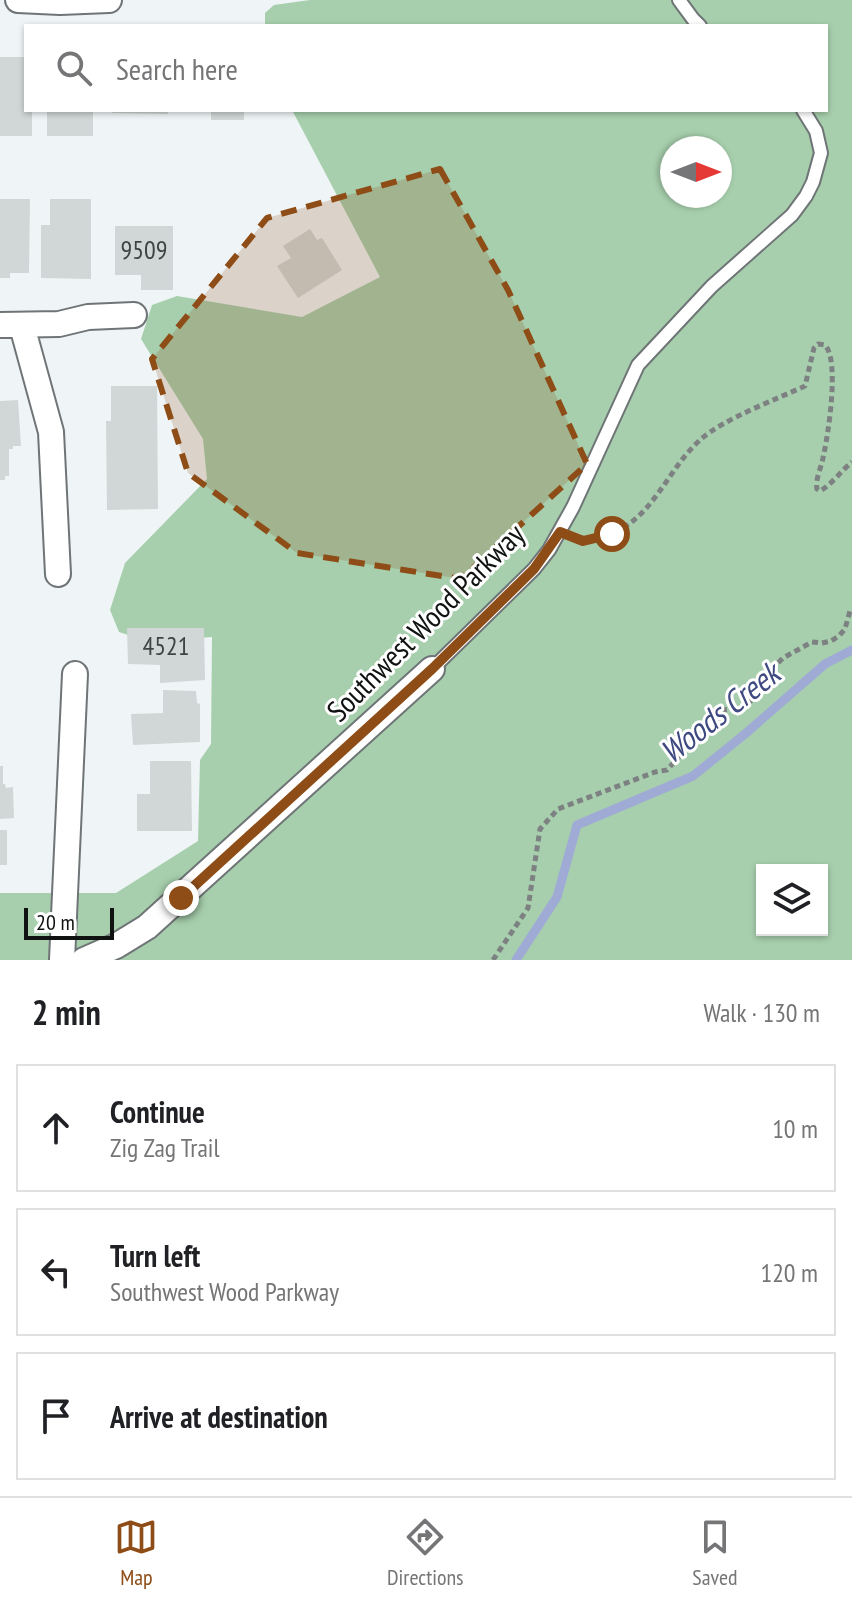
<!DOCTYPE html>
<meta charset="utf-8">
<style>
body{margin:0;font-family:"PT Sans Narrow",sans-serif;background:#f6f6f6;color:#202124}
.controls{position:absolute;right:24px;bottom:24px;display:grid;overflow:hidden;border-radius:0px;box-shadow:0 2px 6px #0004}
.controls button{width:72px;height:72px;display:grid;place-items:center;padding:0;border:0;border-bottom:2px solid #e0e0e0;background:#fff;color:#202124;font:40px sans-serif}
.compass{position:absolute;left:660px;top:136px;width:72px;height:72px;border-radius:50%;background:#fff;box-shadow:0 2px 6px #0004;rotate:90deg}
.scale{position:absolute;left:24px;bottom:20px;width:90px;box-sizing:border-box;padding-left:8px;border:4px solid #101212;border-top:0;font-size:22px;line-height:28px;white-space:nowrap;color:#101212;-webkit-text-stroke:6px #fff;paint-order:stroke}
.stop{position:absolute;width:24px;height:24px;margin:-18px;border:6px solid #8e4d17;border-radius:50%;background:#fff}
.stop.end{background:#8e4d17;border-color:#fff;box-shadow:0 2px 8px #0008}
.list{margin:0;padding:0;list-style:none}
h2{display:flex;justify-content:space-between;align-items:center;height:104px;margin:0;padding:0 32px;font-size:34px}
h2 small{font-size:26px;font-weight:400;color:#757577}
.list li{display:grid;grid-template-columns:52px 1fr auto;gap:24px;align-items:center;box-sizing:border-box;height:128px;margin:0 16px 16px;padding:0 16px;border:2px solid #e0e0e0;border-radius:0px}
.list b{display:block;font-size:30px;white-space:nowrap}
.list p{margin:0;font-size:26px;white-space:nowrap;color:#757577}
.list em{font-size:26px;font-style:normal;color:#757577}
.icon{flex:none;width:44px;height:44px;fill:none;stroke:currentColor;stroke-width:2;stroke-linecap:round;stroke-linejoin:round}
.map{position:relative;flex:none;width:852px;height:960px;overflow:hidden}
.search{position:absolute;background:#fff;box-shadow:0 2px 6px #0004;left:24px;right:24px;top:24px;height:88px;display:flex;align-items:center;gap:20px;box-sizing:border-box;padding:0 28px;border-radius:0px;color:#757577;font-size:30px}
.sheet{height:536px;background:#fff}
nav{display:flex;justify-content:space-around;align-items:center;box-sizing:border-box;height:112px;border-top:2px solid #e0e0e0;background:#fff;font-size:22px;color:#757577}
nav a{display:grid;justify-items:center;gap:4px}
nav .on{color:#8e4d17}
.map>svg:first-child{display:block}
</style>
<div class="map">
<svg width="852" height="960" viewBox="0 0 852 960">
<rect width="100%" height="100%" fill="#eff5f6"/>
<path fill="#a7cfad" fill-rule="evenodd" d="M 310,0 L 852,0 L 852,960 L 0,960 L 0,893 L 116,893 L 198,841 L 200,760 L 211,744 L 212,637 L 150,642 L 119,632 L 110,610 L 125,563 L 207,479 L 203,439 L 141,339 L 152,305 L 177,296 L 302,317 L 380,277 L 292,110 L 826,110 L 826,26 L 265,26 L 265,13 L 274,5 ZM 672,148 L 720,148 L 720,196 L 672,196 ZM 762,870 L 822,870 L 822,930 L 762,930 Z"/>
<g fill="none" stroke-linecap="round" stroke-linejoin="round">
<path stroke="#9faad5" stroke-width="9" d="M 516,960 L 557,897 L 577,825 L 693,776 L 745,734 L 825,664 L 852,650"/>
</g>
<path fill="#d1d7d6" d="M 0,57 L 26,57 L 26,110 L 32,110 L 32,136 L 0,136 Z
M 47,110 L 93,110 L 93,136 L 47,136 Z
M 112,110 L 168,110 L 168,114 L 112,113 Z
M 211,110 L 244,110 L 244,120 L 211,120 Z
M 0,199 L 30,199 L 29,273 L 10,273 L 10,278 L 0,278 Z
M 50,199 L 91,199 L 91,279 L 41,278 L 41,225 L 50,225 Z
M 115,226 L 173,226 L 173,290 L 141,290 L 141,275 L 115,275 Z
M 310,229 L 317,240 L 322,238 L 342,270 L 298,298 L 277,266 L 291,258 L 283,246 Z
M 111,386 L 157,386 L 158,509 L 107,510 L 106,421 L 111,421 Z
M 18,400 L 21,446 L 13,446 L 13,449 L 9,449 L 9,476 L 5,476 L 5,480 L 0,480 L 0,401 Z
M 127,628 L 204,628 L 205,680 L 160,683 L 160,665 L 128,664 Z
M 163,690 L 196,691 L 197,703 L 200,704 L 200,742 L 133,745 L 131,714 L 163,713 Z
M 150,761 L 191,761 L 192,831 L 137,831 L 137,794 L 150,794 Z
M 0,766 L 3,766 L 3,784 L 5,784 L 6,788 L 13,787 L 14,818 L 0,819 Z
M 0,830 L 7,830 L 7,865 L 0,865 Z"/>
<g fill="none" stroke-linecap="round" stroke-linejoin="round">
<defs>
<path id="lane" d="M 679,0 L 693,19 L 700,26
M 432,669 L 534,569 L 549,550 L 573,507 L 638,365 L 712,286 L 792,215 L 806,196 L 813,182 L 821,153 L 816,131 L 803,110"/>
<path id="street" d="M 18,0 L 60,2 L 109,0
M 0,325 L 59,324 L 88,317 L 134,315
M 22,326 L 51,432 L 58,574
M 62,960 L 75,674
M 84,960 L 116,946 L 147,927 L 432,669"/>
</defs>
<use href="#lane" stroke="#6f7576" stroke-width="16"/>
<use href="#street" stroke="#6f7576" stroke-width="28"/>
<path stroke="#7d8182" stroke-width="5" stroke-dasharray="6 4" stroke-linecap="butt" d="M 576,539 C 586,542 596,540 606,536 C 654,519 665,472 700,440 C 723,419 775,400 805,386 L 814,348 L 818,344 L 825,345 C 840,361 828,436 823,458 C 821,468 815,480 817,489 L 820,491 C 830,486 842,470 852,462
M 493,960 L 528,908 L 540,829 L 558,809 L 655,772 L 667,770 L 695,739 L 710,711 L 734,709 L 747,704 L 754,698 L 760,681 L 783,658 L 812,642 L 822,643 L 831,641 L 839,636 L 845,629 L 850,611 L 852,613"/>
<use href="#lane" stroke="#fff" stroke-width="12"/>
<use href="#street" stroke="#fff" stroke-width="24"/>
</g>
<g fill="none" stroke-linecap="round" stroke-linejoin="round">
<path stroke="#8e4d17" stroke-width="10" d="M 181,898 L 432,669 L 534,569 L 560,532 L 583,541 L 612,534"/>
</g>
<path fill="#8e4d17" fill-opacity="0.2" stroke="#8e4d17" stroke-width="6" stroke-dasharray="16 10" stroke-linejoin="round" d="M 440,169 L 508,290 L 587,464 L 461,579 L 297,553 L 188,473 L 152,359 L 267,218 Z"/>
<g text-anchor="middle" stroke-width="6" stroke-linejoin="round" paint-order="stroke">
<g font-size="26" fill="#404343">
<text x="144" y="259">9509</text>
<text x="166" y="655">4521</text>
</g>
<g font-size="30" fill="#101212" stroke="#fff">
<text transform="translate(426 623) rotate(-45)" y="10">Southwest Wood Parkway</text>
</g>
<g font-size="32" font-style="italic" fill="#3e4981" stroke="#fff">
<text transform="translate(720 713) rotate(-38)" y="11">Woods Creek</text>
</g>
</g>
</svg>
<div class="controls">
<button><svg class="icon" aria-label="layers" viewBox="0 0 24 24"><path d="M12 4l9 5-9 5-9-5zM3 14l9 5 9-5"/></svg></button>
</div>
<svg class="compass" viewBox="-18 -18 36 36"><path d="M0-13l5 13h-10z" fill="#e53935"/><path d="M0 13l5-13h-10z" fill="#757577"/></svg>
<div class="scale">20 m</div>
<div class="stop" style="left:612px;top:534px"></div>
<div class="stop end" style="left:181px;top:898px"></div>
<div class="search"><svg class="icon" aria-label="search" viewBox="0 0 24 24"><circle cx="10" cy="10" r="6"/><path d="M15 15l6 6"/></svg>Search here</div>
</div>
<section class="sheet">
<h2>2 min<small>Walk · 130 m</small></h2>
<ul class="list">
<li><svg class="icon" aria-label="ahead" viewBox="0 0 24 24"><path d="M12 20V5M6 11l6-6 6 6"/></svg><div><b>Continue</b><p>Zig Zag Trail</p></div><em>10 m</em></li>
<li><svg class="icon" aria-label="left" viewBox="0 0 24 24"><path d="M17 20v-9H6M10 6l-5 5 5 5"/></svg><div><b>Turn left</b><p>Southwest Wood Parkway</p></div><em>120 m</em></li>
<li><svg class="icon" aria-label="arrive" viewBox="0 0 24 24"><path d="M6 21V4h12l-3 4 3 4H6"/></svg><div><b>Arrive at destination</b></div></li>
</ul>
</section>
<nav>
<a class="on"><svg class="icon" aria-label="map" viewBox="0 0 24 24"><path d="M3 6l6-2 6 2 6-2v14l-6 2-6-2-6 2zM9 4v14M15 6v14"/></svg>Map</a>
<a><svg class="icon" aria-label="directions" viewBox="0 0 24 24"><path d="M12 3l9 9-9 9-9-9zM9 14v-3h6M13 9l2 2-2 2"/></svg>Directions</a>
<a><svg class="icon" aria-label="saved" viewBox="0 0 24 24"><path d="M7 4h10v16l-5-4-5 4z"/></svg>Saved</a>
</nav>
